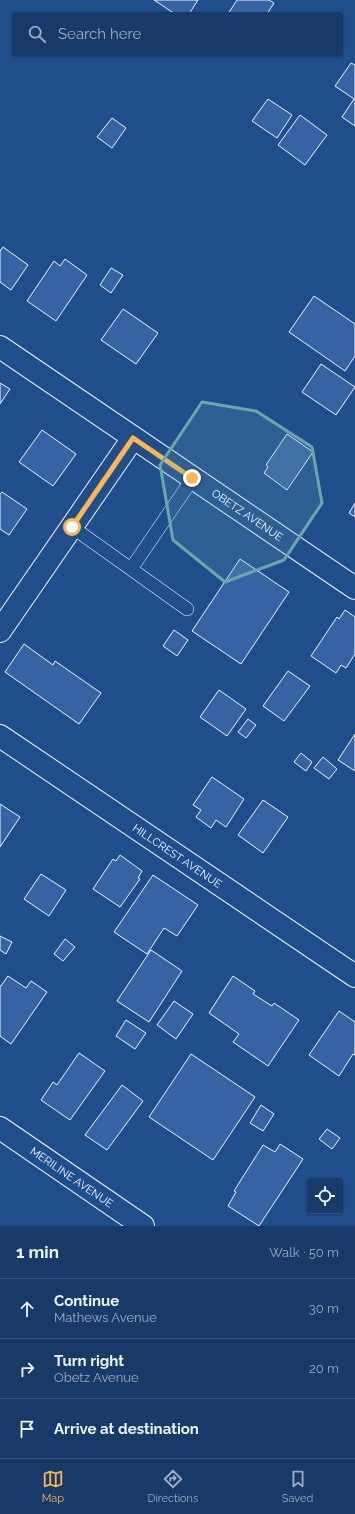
<!DOCTYPE html>
<meta charset="utf-8">
<style>
body{margin:0;font-family:Raleway,sans-serif;background:#244571;color:#f1f3f6}
.controls{position:absolute;right:12px;bottom:12px;display:grid;overflow:hidden;border-radius:4px;box-shadow:0 1px 3px #0004}
.controls button{width:36px;height:36px;display:grid;place-items:center;padding:0;border:0;border-bottom:1px solid #36547d;background:#173a69;color:#f1f3f6;font:20px sans-serif}
.stop{position:absolute;width:12px;height:12px;margin:-9px;border:3px solid #ffb74d;border-radius:50%;background:#fff}
.stop.end{background:#ffb74d;border-color:#fff;box-shadow:0 1px 4px #0008}
.list{margin:0;padding:0;list-style:none}
h2{display:flex;justify-content:space-between;align-items:center;height:52px;margin:0;padding:0 16px;font-size:17px}
h2 small{font-size:13px;font-weight:400;color:#9eadc0}
.list li{display:grid;grid-template-columns:26px 1fr auto;gap:12px;align-items:center;box-sizing:border-box;height:60px;padding:0 16px;border-top:1px solid #36547d}
.list b{display:block;font-size:15px;white-space:nowrap}
.list p{margin:0;font-size:13px;white-space:nowrap;color:#9eadc0}
.list em{font-size:13px;font-style:normal;color:#9eadc0}
.icon{flex:none;width:22px;height:22px;fill:none;stroke:currentColor;stroke-width:2;stroke-linecap:round;stroke-linejoin:round}
.map{position:relative;flex:none;width:355px;height:1226px;overflow:hidden}
.search{position:absolute;background:#173a69;box-shadow:0 1px 3px #0004;left:12px;right:12px;top:12px;height:44px;display:flex;align-items:center;gap:10px;box-sizing:border-box;padding:0 14px;border-radius:4px;color:#9eadc0;font-size:15px}
.sheet{height:232px;background:#173a69}
nav{display:flex;justify-content:space-around;align-items:center;box-sizing:border-box;height:56px;border-top:1px solid #36547d;background:#173a69;font-size:11px;color:#9eadc0}
nav a{display:grid;justify-items:center;gap:2px}
nav .on{color:#ffb74d}
.map>svg:first-child{display:block}
</style>
<div class="map">
<svg width="355" height="1226" viewBox="0 0 355 1226">
<rect width="100%" height="100%" fill="#1f4e8c"/>
<path fill="#3563a3" stroke="#f2f6ff" d="M 154,0 L 198,0 L 189,14 L 175,14 Z
M 237,0 L 269,0 L 274,3 L 267,14 L 228,14 Z
M 351,63 L 355,65 L 355,126 L 342,117 L 354,99 L 335,86 Z
M 268,99 L 292,115 L 277,138 L 252,121 Z
M 300,115 L 327,135 L 305,165 L 278,145 Z
M 112,118 L 126,128 L 112,148 L 97,137 Z
M 3,247 L 28,265 L 11,290 L 0,282 L 0,251 Z
M 65,259 L 87,275 L 56,321 L 27,301 L 54,261 L 60,266 Z
M 111,268 L 123,275 L 111,293 L 100,285 Z
M 314,296 L 355,324 L 355,356 L 345,371 L 289,332 Z
M 123,309 L 158,333 L 136,364 L 101,340 Z
M 321,364 L 355,387 L 336,415 L 302,392 Z
M 0,383 L 10,389 L 0,404 Z
M 42,430 L 76,454 L 53,486 L 19,462 Z
M 287,434 L 313,452 L 287,490 L 264,473 L 268,467 L 266,465 Z
M 2,492 L 27,509 L 9,535 L 0,529 L 0,494 Z
M 355,503 L 355,517 L 349,513 Z
M 240,559 L 289,592 L 241,664 L 192,631 Z
M 345,610 L 355,617 L 355,654 L 346,668 L 341,665 L 336,673 L 311,656 L 337,617 L 339,619 Z
M 174,630 L 188,640 L 177,656 L 163,646 Z
M 24,644 L 53,665 L 55,661 L 101,693 L 79,724 L 5,672 Z
M 288,671 L 310,686 L 284,721 L 263,706 Z
M 219,690 L 246,709 L 227,736 L 200,717 Z
M 248,719 L 256,725 L 246,738 L 238,732 Z
M 355,734 L 355,771 L 338,760 Z
M 301,753 L 312,762 L 306,771 L 294,762 Z
M 323,757 L 337,769 L 329,779 L 314,768 Z
M 212,777 L 244,799 L 226,827 L 216,820 L 211,828 L 196,817 L 201,810 L 193,805 Z
M 263,800 L 288,817 L 263,853 L 238,835 Z
M 0,804 L 20,817 L 0,847 Z
M 120,855 L 142,871 L 138,878 L 140,879 L 120,907 L 93,889 L 113,859 L 116,861 Z
M 41,874 L 66,890 L 49,916 L 24,899 Z
M 153,875 L 198,905 L 177,936 L 164,928 L 147,954 L 114,932 Z
M 0,936 L 12,942 L 6,954 L 0,950 Z
M 65,939 L 75,947 L 63,961 L 54,954 Z
M 151,950 L 182,971 L 149,1022 L 117,1001 Z
M 8,976 L 26,988 L 31,981 L 47,992 L 11,1044 L 0,1036 L 0,986 L 1,986 Z
M 233,976 L 255,991 L 253,994 L 272,1006 L 274,1003 L 299,1020 L 268,1066 L 233,1042 L 239,1034 L 209,1013 Z
M 174,1001 L 193,1014 L 176,1039 L 157,1025 Z
M 339,1011 L 355,1022 L 355,1055 L 353,1054 L 339,1076 L 309,1055 Z
M 126,1020 L 146,1033 L 135,1049 L 116,1036 Z
M 79,1053 L 105,1071 L 70,1120 L 41,1100 L 53,1082 L 57,1085 Z
M 191,1054 L 255,1097 L 213,1160 L 149,1117 Z
M 122,1085 L 143,1101 L 107,1150 L 85,1135 Z
M 261,1105 L 274,1114 L 263,1131 L 250,1123 Z
M 327,1129 L 340,1138 L 332,1149 L 319,1139 Z
M 280,1144 L 303,1159 L 259,1226 L 228,1206 L 236,1192 L 234,1191 L 263,1145 L 275,1152 Z"/>
<g fill="none" stroke-linecap="round" stroke-linejoin="round">
<defs>
<path id="service" d="M 72,527 L 131,569 L 193,478
M 131,569 L 187,609"/>
<g id="minor">
<path id="s1" d="M 0,347 L 355,588"/>
<path d="M 0,631 L 133,438"/>
<path id="s2" d="M 0,736 L 355,976"/>
<path id="s3" d="M 0,1128 L 143,1226"/>
</g>
</defs>
<use href="#service" stroke="#f2f6ff" stroke-width="14"/>
<use href="#minor" stroke="#f2f6ff" stroke-width="24"/>
<use href="#service" stroke="#1f4e8c" stroke-width="13"/>
<use href="#minor" stroke="#1f4e8c" stroke-width="22"/>
</g>
<g fill="none" stroke-linecap="round" stroke-linejoin="round">
<path stroke="#ffb74d" stroke-width="5" d="M 72,527 L 133,438 L 192,478"/>
</g>
<path fill="#6aa9a8" fill-opacity="0.2" stroke="#6aa9a8" stroke-width="3" stroke-linejoin="round" d="M 202,402 L 256,411 L 312,447 L 322,503 L 284,560 L 225,582 L 173,540 L 160,465 Z"/>
<g text-anchor="middle" stroke-width="3" stroke-linejoin="round" paint-order="stroke">
<g font-size="11" fill="#f2f6ff" stroke="#1f4e8c">
<text dy="4" stroke="none"><textPath href="#s1" startOffset="299">OBETZ AVENUE</textPath></text>
<text dy="4" stroke="none"><textPath href="#s2" startOffset="214">HILLCREST AVENUE</textPath></text>
<text dy="4" stroke="none"><textPath href="#s3" startOffset="87">MERILINE AVENUE</textPath></text>
</g>
</g>
</svg>
<div class="controls">
<button><svg class="icon" aria-label="locate" viewBox="0 0 24 24"><circle cx="12" cy="12" r="6"/><path d="M12 2v4M12 18v4M2 12h4M18 12h4"/></svg></button>
</div>
<div class="stop" style="left:72px;top:527px"></div>
<div class="stop end" style="left:192px;top:478px"></div>
<div class="search"><svg class="icon" aria-label="search" viewBox="0 0 24 24"><circle cx="10" cy="10" r="6"/><path d="M15 15l6 6"/></svg>Search here</div>
</div>
<section class="sheet">
<h2>1 min<small>Walk · 50 m</small></h2>
<ul class="list">
<li><svg class="icon" aria-label="ahead" viewBox="0 0 24 24"><path d="M12 20V5M6 11l6-6 6 6"/></svg><div><b>Continue</b><p>Mathews Avenue</p></div><em>30 m</em></li>
<li><svg class="icon" aria-label="right" viewBox="0 0 24 24"><path d="M7 20v-9h11M14 6l5 5-5 5"/></svg><div><b>Turn right</b><p>Obetz Avenue</p></div><em>20 m</em></li>
<li><svg class="icon" aria-label="arrive" viewBox="0 0 24 24"><path d="M6 21V4h12l-3 4 3 4H6"/></svg><div><b>Arrive at destination</b></div></li>
</ul>
</section>
<nav>
<a class="on"><svg class="icon" aria-label="map" viewBox="0 0 24 24"><path d="M3 6l6-2 6 2 6-2v14l-6 2-6-2-6 2zM9 4v14M15 6v14"/></svg>Map</a>
<a><svg class="icon" aria-label="directions" viewBox="0 0 24 24"><path d="M12 3l9 9-9 9-9-9zM9 14v-3h6M13 9l2 2-2 2"/></svg>Directions</a>
<a><svg class="icon" aria-label="saved" viewBox="0 0 24 24"><path d="M7 4h10v16l-5-4-5 4z"/></svg>Saved</a>
</nav>
